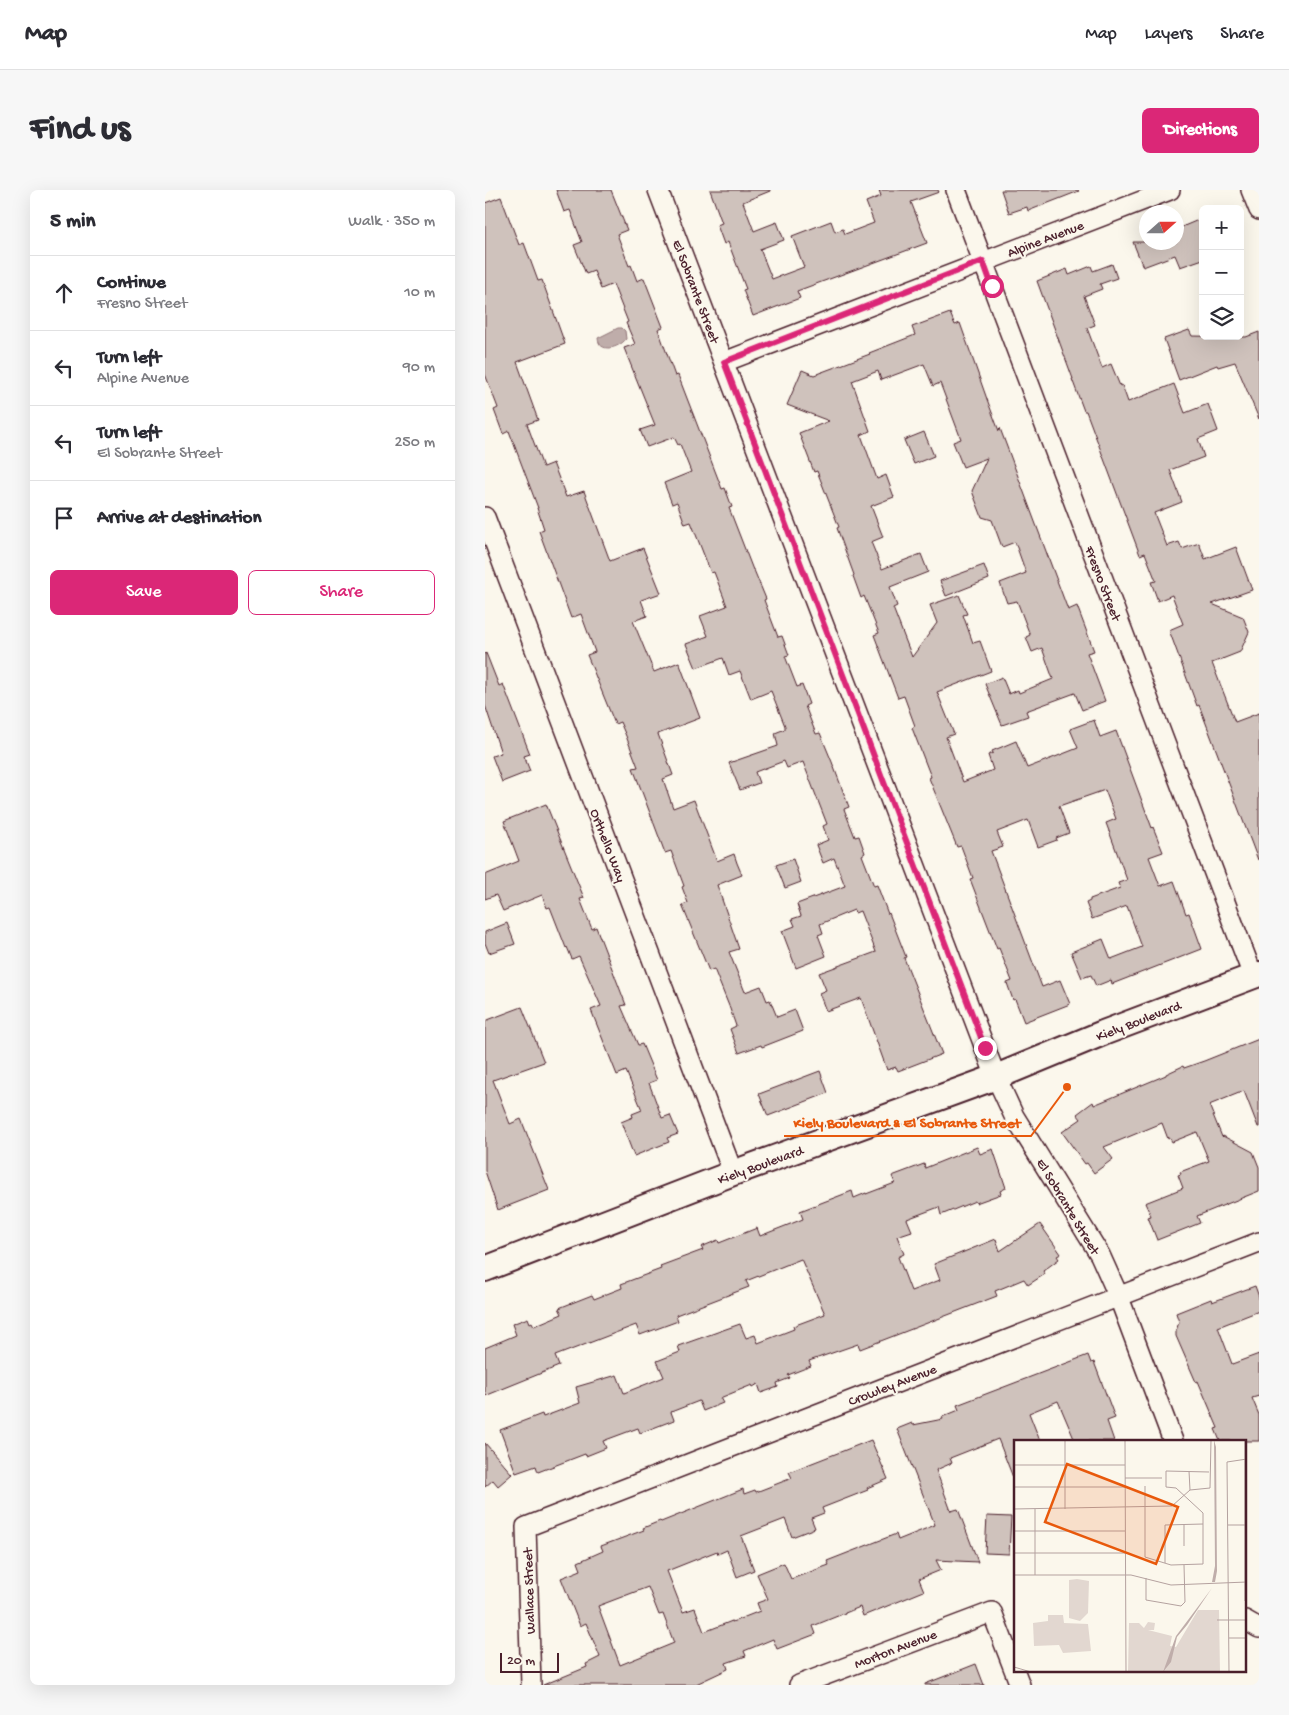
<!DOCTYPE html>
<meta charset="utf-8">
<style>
body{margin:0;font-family:"Gochi Hand",sans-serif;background:#f7f7f7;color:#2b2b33}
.controls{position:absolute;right:15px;top:15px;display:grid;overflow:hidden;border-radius:8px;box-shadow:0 5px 20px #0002}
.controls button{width:45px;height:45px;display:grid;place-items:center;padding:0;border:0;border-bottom:1px solid #e1e1e2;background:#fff;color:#2b2b33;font:25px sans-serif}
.compass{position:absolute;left:654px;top:15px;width:45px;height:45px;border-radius:50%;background:#fff;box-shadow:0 5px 20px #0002;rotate:69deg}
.scale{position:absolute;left:15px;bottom:12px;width:59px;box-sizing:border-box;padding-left:5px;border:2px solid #4a1f2b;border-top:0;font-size:14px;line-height:18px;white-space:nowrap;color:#4a1f2b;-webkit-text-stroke:4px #fbf7ec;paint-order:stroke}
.stop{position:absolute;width:15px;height:15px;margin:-11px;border:4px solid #db2777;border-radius:50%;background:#fff}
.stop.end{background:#db2777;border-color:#fff;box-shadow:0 1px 5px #0008}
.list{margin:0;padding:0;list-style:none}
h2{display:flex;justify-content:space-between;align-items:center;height:65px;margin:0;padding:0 20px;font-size:21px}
h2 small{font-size:16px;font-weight:400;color:#7c7c81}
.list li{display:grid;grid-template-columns:32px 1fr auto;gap:15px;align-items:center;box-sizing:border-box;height:75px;padding:0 20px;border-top:1px solid #e1e1e2}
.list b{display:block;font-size:19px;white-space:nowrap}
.list p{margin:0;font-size:16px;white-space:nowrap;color:#7c7c81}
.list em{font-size:16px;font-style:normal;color:#7c7c81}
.actions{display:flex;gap:10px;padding:15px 20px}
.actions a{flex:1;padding:11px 0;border:1px solid #db2777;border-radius:8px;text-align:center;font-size:18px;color:#db2777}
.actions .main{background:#db2777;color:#fff}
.icon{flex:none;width:28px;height:28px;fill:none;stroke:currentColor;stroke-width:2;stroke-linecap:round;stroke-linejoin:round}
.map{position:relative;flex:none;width:774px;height:1495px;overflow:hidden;border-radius:8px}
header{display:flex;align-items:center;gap:30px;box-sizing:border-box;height:70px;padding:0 25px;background:#fff;border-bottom:1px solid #e1e1e2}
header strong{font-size:24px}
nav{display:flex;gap:28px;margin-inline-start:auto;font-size:18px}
.intro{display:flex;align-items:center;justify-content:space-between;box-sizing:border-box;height:120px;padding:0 30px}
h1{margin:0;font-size:35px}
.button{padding:12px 22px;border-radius:8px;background:#db2777;color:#fff;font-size:18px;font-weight:700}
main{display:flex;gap:30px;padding:0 30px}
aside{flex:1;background:#fff;border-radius:8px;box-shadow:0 5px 20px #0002}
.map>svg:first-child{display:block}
</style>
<header>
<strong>Map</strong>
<nav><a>Map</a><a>Layers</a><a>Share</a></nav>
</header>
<div class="intro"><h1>Find us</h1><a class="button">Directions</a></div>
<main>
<aside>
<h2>5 min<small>Walk · 350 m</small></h2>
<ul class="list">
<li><svg class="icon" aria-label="ahead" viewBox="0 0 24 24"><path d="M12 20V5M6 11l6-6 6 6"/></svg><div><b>Continue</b><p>Fresno Street</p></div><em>10 m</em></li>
<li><svg class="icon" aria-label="left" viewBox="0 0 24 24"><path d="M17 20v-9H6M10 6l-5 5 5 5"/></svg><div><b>Turn left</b><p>Alpine Avenue</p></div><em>90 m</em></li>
<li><svg class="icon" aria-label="left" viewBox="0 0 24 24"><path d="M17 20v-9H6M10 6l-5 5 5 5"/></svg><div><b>Turn left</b><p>El Sobrante Street</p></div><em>250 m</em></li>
<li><svg class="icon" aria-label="arrive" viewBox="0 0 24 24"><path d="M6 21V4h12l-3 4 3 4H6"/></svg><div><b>Arrive at destination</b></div></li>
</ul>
<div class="actions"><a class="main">Save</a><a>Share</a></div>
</aside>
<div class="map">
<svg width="774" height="1495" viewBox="0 0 774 1495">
<rect width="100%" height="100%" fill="#fbf7ec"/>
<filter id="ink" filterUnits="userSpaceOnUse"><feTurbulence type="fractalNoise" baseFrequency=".02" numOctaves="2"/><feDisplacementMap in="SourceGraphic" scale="10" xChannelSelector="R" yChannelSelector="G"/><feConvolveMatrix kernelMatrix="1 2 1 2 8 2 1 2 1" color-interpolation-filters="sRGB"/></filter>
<g filter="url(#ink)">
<path fill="#bfadaa" stroke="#907477" d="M 133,138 L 137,138 L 140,141 L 141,149 C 134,158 114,164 113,148 Z"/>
<path fill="#cfc2bc" stroke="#4a1f2b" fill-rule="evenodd" d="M 71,0 L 126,0 L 142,40 L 132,44 L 144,76 L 146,75 L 152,91 L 159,88 L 178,137 L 173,139 L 190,186 L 193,185 L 237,299 L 240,298 L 247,317 L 244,318 L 268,380 L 269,380 L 281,409 L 279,410 L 293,447 L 297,446 L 304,465 L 300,466 L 312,497 L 317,495 L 324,514 L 320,516 L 331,544 L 335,543 L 347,572 L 364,617 L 359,619 L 370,647 L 374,646 L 380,663 L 377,665 L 389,696 L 392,695 L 403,724 L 404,723 L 421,767 L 419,768 L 457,864 L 413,881 L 411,877 L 402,880 L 376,808 L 341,821 L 334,803 L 341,800 L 334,783 L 391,762 L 375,721 L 370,723 L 369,720 L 335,734 L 338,743 L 333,745 L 341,766 L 311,778 L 297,741 L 310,736 L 307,729 L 316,726 L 312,714 L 360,696 L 349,668 L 338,673 L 331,655 L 343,650 L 338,636 L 342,634 L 318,572 L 302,578 L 299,571 L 270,582 L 274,593 L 255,600 L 244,573 L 293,556 L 290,543 L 300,539 L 300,536 L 286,501 L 266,509 L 255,481 L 244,485 L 238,468 L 211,478 L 201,454 L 223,446 L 215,426 L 242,416 L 229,382 L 226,383 L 206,332 L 200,334 L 192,312 L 187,314 L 179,293 L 206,282 L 195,254 L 193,255 L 189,247 L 162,257 L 155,240 L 170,235 L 139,158 L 150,154 L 141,133 L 143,132 L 128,94 L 116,99 L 109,81 L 101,84 L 89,55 L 97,52 L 85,20 L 79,22 Z
M 225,0 L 285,0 L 285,1 L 258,12 L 269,41 L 292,32 L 299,50 L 275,59 L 287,89 L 319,77 L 307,46 L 346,31 L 350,42 L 358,39 L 360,44 L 389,33 L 381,12 L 396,6 L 394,0 L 453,0 L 454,2 L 426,12 L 442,53 L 312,101 L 315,108 L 268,126 L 258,100 L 261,99 L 243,52 L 239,54 L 232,35 L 237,33 Z
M 516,0 L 593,0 L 594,1 L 543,21 L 542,17 L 524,23 Z
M 16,7 L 34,55 L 39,53 L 53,91 L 57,90 L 80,154 L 32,172 L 53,230 L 42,234 L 58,277 L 68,273 L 81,307 L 99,301 L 125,371 L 158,358 L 176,403 L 156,410 L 162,426 L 148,431 L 169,482 L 194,472 L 215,528 L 173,544 L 188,585 L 178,589 L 188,618 L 209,610 L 232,671 L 249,664 L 252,673 L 257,685 L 232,695 L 254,759 L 244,762 L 260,802 L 276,796 L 282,811 L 285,810 L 292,827 L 310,820 L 318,841 L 277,857 L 276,855 L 254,863 L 245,839 L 251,836 L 244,816 L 229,779 L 224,781 L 197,715 L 203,713 L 197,697 L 199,696 L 186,661 L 180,663 L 148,578 L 153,577 L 141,546 L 135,532 L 130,534 L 102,465 L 110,462 L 96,424 L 86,428 L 54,341 L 59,339 L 52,318 L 53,318 L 24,241 L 18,244 L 9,220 L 13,218 L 0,184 L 0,13 Z
M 718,28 L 718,69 L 695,77 L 690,65 L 658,77 L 648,52 L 692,52 L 692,39 Z
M 627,74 L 632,88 L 615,94 L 617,99 L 599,106 L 610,135 L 602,138 L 617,178 L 626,174 L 635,196 L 637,195 L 643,212 L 689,194 L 700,223 L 723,214 L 733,241 L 713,249 L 719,267 L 685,280 L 697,312 L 669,323 L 682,356 L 694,352 L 697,359 L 714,353 L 720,369 L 751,357 L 767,400 L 727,414 L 758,427 L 764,442 L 755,462 L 727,473 L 750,532 L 774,523 L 774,670 L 773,670 L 714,515 L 712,516 L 684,440 L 698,434 L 687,405 L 673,411 L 666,392 L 671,391 L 660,363 L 655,365 L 601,221 L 599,221 L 587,189 L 588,189 L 552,91 L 582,79 L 584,85 L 606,76 L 608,81 Z
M 465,123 L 470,135 L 475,133 L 503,212 L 514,241 L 515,238 L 516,241 L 583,420 L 592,416 L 609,461 L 602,463 L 620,511 L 597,520 L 590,503 L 541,521 L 543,526 L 517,535 L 500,494 L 517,487 L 524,504 L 533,500 L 534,503 L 568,489 L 557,458 L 547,462 L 541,447 L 545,445 L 532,411 L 522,413 L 515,393 L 541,383 L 530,352 L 517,357 L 507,330 L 497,327 L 487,301 L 502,268 L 478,277 L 468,252 L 476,249 L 455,193 L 448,196 L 439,174 L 396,190 L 393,181 L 367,191 L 385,241 L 376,245 L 392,289 L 401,285 L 409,307 L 386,316 L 398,347 L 386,352 L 397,379 L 436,364 L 443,382 L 405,397 L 412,416 L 408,418 L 427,467 L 452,433 L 445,415 L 474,405 L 482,424 L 478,425 L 488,453 L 495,451 L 506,481 L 452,502 L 469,544 L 461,547 L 478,592 L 508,580 L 503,565 L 508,563 L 507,561 L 531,551 L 542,578 L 593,558 L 585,539 L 609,530 L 615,547 L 631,541 L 667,638 L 668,637 L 678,662 L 664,667 L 675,696 L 689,691 L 701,724 L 704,723 L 717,759 L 627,794 L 626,790 L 611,796 L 606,785 L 597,788 L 586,762 L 618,749 L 626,769 L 657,757 L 642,716 L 607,729 L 601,713 L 605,711 L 605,709 L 635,698 L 633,693 L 642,690 L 621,633 L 631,629 L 620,600 L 574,616 L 584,643 L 571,648 L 572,650 L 553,657 L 543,630 L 512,642 L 518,657 L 506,661 L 557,797 L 575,790 L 585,814 L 539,832 L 530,809 L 528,810 L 522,793 L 527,791 L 514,758 L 512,759 L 485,689 L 488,688 L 476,656 L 472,657 L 444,588 L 446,587 L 427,538 L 430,536 L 419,506 L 413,508 L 389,445 L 394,443 L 379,406 L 376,408 L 368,386 L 369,385 L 352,338 L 354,337 L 332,281 L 329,282 L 314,243 L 344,231 L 302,215 L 317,180 L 329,185 L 385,164 L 384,163 L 430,145 L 427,137 Z
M 704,140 L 707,146 L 761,147 L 774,142 L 774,229 L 750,172 L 733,177 L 732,175 L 694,190 L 679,149 Z
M 439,242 L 449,266 L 429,274 L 419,250 Z
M 499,375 L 504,389 L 461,406 L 455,391 Z
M 1,463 L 14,496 L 18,494 L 45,564 L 39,566 L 45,581 L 17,592 L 7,566 L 16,563 L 0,515 L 0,464 Z
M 61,614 L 99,708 L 95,709 L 107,739 L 111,737 L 141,815 L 136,816 L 153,855 L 157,854 L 172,890 L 164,893 L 177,928 L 185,925 L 193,944 L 182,948 L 184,952 L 149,966 L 136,932 L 148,927 L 147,924 L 157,920 L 141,881 L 132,885 L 106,820 L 116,816 L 94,766 L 87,769 L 82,757 L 81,758 L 65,717 L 62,718 L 57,705 L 18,721 L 11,705 L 0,709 L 0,685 L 34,671 L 19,631 Z
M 308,669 L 316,692 L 300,698 L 291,675 Z
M 22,733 L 30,754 L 4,763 L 0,753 L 0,742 Z
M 37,817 L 59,872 L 8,890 L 25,934 L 36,929 L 64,1000 L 13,1020 L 0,981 L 0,831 Z
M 774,849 L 774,937 L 773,937 L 759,901 L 724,915 L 737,947 L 738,946 L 768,962 L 774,977 L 774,1001 L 712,1026 L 715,1033 L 672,1050 L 663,1027 L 666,1026 L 660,1013 L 698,998 L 693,985 L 696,984 L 695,982 L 724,971 L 712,942 L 687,952 L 685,948 L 683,949 L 677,933 L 619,957 L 628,969 L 609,983 L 602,973 L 600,974 L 577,942 L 596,929 L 592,924 L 608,912 L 609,915 L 681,885 L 681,884 L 698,876 L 699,878 L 719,871 Z
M 335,881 L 343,903 L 283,926 L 274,904 Z
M 492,957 L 495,964 L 508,959 L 521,998 L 515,1001 L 516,1004 L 491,1013 L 490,1011 L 456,1025 L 454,1017 L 422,1029 L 427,1041 L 412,1046 L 419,1064 L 413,1067 L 426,1101 L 455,1090 L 449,1074 L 511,1049 L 515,1061 L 555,1034 L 576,1064 L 572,1066 L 574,1069 L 558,1081 L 560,1084 L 543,1095 L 539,1089 L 510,1101 L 512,1106 L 375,1159 L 373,1154 L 324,1171 L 326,1176 L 303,1185 L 305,1188 L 292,1193 L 293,1197 L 276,1203 L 273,1194 L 268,1197 L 267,1195 L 235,1208 L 238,1213 L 218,1221 L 214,1211 L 186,1222 L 189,1230 L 155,1243 L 153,1238 L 118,1251 L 121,1258 L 101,1266 L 100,1264 L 53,1282 L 51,1276 L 31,1283 L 15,1240 L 57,1224 L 58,1227 L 95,1213 L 91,1197 L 132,1185 L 139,1203 L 179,1187 L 172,1171 L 195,1162 L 193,1156 L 255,1134 L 261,1148 L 270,1145 L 273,1153 L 309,1139 L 308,1136 L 340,1124 L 316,1069 L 261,1091 L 264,1097 L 191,1125 L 193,1131 L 155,1145 L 151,1135 L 70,1166 L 74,1176 L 0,1206 L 0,1158 L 31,1145 L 27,1134 L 43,1128 L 45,1133 L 47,1132 L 49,1136 L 77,1124 L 74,1118 L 107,1105 L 109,1109 L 137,1098 L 136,1094 L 176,1079 L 175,1076 L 218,1060 L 216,1057 L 233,1050 L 234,1053 L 272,1038 L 275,1046 L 318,1029 L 315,1021 L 367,1001 L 369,1008 L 381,1003 L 381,1004 L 410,993 L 407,986 L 439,974 L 440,978 Z
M 770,1096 L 774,1107 L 774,1121 L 733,1137 L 747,1174 L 774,1164 L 774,1206 L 767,1208 L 774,1225 L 774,1251 L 735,1251 L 730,1239 L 733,1238 L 713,1191 L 711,1192 L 691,1146 L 691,1141 L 694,1132 L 691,1123 L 726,1109 L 727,1112 Z
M 603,1165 L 606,1173 L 609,1172 L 630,1228 L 622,1231 L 629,1251 L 590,1251 L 573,1211 L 544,1223 L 555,1251 L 530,1251 L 530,1290 L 529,1290 L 513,1249 L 465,1268 L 467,1273 L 451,1280 L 466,1321 L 473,1319 L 493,1372 L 451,1370 L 456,1380 L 434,1389 L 439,1401 L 378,1426 L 375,1417 L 328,1436 L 331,1444 L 292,1459 L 288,1449 L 259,1461 L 261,1466 L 241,1473 L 243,1479 L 209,1495 L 58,1495 L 102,1477 L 101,1474 L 115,1467 L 101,1433 L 95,1436 L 76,1388 L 96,1380 L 93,1372 L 118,1361 L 116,1356 L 159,1340 L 158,1338 L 175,1331 L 176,1332 L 258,1299 L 259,1304 L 270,1300 L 271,1302 L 307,1288 L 304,1282 L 386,1250 L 403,1289 L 382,1298 L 383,1300 L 337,1318 L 339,1323 L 326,1328 L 330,1338 L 307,1347 L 300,1329 L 256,1346 L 269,1380 L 252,1387 L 242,1360 L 233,1364 L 232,1361 L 182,1381 L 198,1422 L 210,1418 L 219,1442 L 247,1431 L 247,1432 L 275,1421 L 272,1413 L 283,1409 L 272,1384 L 299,1373 L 306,1389 L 344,1375 L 342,1371 L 411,1344 L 413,1350 L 450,1335 L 412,1239 L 427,1233 L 428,1235 L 458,1229 L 457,1227 L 474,1220 L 472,1215 ZM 163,1397 L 174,1425 L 178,1424 L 189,1453 L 135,1475 L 113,1416 Z
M 0,1253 L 27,1284 L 13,1296 L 8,1290 L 0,1297 Z
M 502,1326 L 526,1327 L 524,1364 L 500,1363 Z
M 491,1474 L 499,1495 L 440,1495 L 440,1494 Z"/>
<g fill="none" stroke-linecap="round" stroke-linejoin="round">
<defs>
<path id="minor" d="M 173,0 L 511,887 L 529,926 L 615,1065 L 633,1105 L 688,1251
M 471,0 L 768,786
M 766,0 L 774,20
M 239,172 L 685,0
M 0,327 L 248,983
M 760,1430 L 774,1438
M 46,1495 L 41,1337 L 774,1052
M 314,1495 L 507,1422 L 535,1495"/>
<path id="major" d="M 0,1079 L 248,983 L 511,887 L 618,843 L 774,784"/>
</defs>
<use href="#minor" stroke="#4a1f2b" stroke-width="22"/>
<use href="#major" stroke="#4a1f2b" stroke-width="28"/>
<use href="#minor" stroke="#fbf7ec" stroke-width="19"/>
<use href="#major" stroke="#fbf7ec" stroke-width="24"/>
</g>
</g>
<g fill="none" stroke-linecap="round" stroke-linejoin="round" filter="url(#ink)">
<path stroke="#db2777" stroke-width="6" d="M 500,858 L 239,172 L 498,71 L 507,96"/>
</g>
<g text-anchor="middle" stroke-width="4" stroke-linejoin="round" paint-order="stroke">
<g font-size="14" fill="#4a1f2b" stroke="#fbf7ec">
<text transform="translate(560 48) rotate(-21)" y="5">Alpine Avenue</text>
<text transform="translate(212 101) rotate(69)" y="5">El Sobrante Street</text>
<text transform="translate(619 393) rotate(69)" y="5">Fresno Street</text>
<text transform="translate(124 655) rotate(69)" y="5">Orthello Way</text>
<text transform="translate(653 830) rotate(-21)" y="5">Kiely Boulevard</text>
<text transform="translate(275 974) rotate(-20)" y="5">Kiely Boulevard</text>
<text transform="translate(584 1016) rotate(59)" y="5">El Sobrante Street</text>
<text transform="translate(407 1194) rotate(-21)" y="5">Crowley Avenue</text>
<text transform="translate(43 1401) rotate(-92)" y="5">Wallace Street</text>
<text transform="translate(410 1458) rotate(-21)" y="5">Morton Avenue</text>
</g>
</g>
<g transform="translate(529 1250)">
<rect width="232" height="232" fill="#fbf7ec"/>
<path d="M 63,139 L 75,141 L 74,173 L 66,181 L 55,178 L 55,140 ZM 184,170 L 205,170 L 206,232 L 114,232 L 115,183 L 125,183 L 130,188 L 134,182 L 141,183 L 140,190 L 134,190 L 158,196 L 156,206 L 162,207 ZM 34,175 L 49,175 L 50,183 L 74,184 L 77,211 L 49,213 L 45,205 L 20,206 L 19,183 L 34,181 Z" fill="#e2d7d0"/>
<path d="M 200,0 L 202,7 L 203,131 L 201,142 L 198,142 L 201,126 ZM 198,148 L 173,185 L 163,197 L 157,222 L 149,232 L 162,196 Z" fill="#bfadaa"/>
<path fill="none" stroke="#b4a19f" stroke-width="1" d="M 111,0 L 112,232M 0,25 L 111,25M 175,31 L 176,50M 111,38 L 148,38M 131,46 L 131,117 L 157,125 L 189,124 L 189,73 L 162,48 L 152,47 L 152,31 L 195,32M 0,47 L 111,47M 0,69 L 158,66 L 176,50 L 196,48 L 197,0M 51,69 L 51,0M 214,85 L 233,85M 0,91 L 111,91M 170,106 L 170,84M 0,113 L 111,113M 151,123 L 151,85 L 189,84M 0,135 L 117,135 L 157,145 L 233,142M 21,135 L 21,69M 132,138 L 132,160 L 167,166 L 171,162 L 170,125M 231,161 L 231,0M 203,180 L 233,180M 215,198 L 233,198M 0,227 L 17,232M 215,232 L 213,22 L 233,19"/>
<path fill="#e8590c" fill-opacity="0.15" stroke="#e8590c" stroke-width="2.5" d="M 53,24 L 164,67 L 142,124 L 31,82 Z"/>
<rect width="232" height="232" fill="none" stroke="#4a1f2b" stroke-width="2.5"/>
</g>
<path fill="none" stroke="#e8590c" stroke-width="2" d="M582 897L546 946H299"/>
<circle fill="#e8590c" stroke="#fbf7ec" stroke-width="2" cx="582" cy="897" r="5"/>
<g font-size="15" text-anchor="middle" font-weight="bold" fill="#e8590c" stroke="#fbf7ec" stroke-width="4" stroke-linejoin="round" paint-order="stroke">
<text x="422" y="937">Kiely Boulevard &amp; El Sobrante Street</text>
</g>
</svg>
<div class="controls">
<button>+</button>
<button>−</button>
<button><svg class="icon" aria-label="layers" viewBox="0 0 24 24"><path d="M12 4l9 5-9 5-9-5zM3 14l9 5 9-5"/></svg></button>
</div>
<svg class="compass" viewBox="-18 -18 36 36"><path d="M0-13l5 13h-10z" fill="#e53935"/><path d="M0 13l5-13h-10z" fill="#7c7c81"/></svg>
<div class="scale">20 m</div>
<div class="stop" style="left:507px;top:96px"></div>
<div class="stop end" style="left:500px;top:858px"></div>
</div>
</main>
